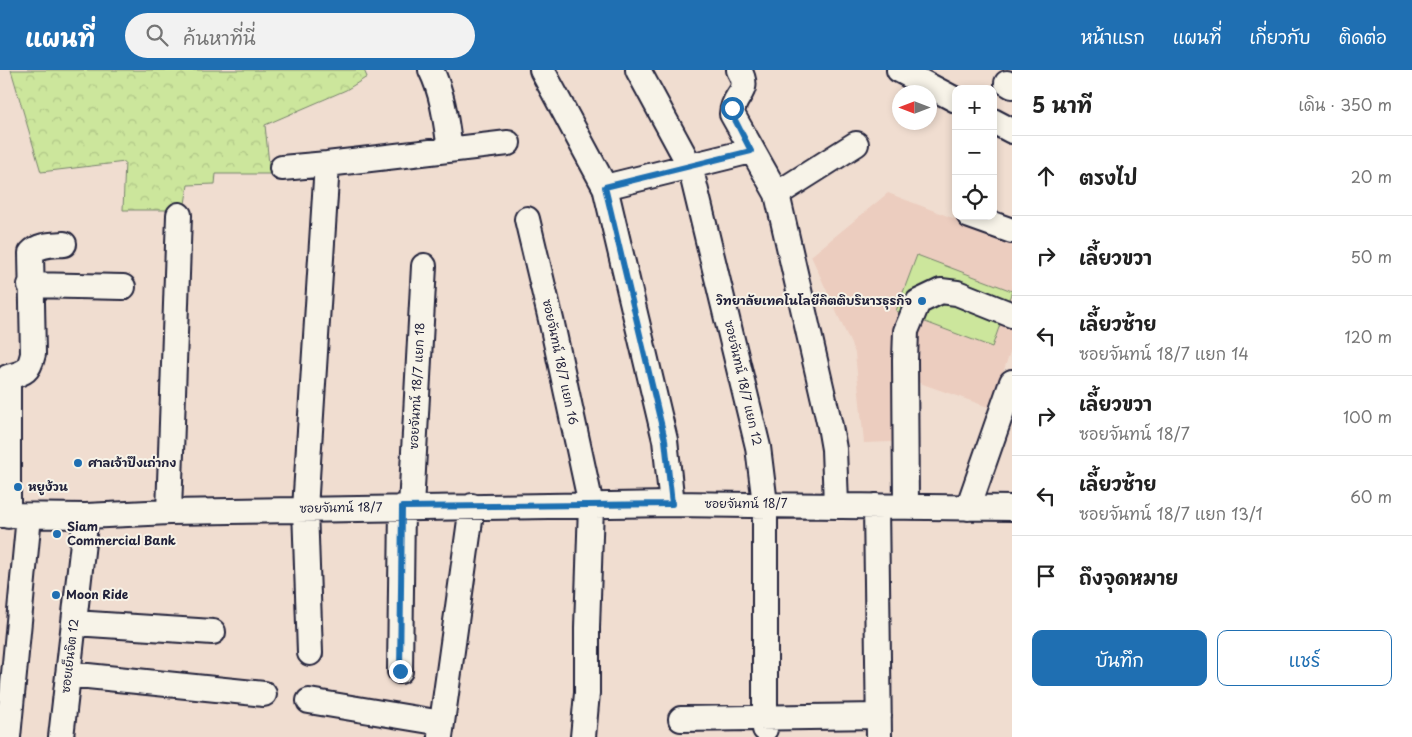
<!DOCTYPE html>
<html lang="th">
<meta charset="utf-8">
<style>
body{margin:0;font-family:"Playpen Sans","Playpen Sans Thai",sans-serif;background:#f2f2f2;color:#222}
.controls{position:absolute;right:15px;top:15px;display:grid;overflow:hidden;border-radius:10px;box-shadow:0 2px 8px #0003}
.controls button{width:45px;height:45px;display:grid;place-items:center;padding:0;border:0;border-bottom:1px solid #e0e0e0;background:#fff;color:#222;font:25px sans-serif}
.compass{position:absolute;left:892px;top:15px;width:45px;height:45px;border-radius:50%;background:#fff;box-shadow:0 2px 8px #0003;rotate:270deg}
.stop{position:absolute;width:15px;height:15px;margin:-11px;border:4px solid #1f6fb2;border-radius:50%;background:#fff}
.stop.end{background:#1f6fb2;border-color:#fff;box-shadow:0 1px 5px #0008}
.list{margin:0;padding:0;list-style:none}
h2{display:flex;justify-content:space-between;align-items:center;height:65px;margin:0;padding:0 20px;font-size:21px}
h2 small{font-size:16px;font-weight:400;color:#767676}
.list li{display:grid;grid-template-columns:32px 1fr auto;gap:15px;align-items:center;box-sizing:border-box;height:80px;padding:0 20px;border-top:1px solid #e0e0e0}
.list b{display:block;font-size:19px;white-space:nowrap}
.list p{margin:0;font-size:16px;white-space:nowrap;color:#767676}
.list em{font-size:16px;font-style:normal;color:#767676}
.actions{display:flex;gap:10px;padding:15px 20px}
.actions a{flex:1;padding:11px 0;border:1px solid #1f6fb2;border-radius:10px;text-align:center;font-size:18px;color:#1f6fb2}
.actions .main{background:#1f6fb2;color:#fff}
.icon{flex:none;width:28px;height:28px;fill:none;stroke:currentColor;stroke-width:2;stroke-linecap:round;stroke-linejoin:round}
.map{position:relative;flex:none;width:1012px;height:667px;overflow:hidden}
header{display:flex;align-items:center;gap:30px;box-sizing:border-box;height:70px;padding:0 25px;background:#1f6fb2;color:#fff}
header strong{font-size:24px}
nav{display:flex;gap:28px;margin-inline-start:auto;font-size:18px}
.search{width:350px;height:45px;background:#f2f2f2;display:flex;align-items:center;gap:12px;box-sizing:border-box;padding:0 18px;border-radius:28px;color:#767676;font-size:19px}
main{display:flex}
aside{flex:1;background:#fff}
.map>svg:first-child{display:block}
</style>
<header>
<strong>แผนที่</strong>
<div class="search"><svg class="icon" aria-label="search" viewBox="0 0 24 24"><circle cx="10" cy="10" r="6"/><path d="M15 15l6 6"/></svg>ค้นหาที่นี่</div>
<nav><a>หน้าแรก</a><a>แผนที่</a><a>เกี่ยวกับ</a><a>ติดต่อ</a></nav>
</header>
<main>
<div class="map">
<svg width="1012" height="667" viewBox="0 0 1012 667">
<defs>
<pattern id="forest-crowns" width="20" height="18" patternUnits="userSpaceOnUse" patternTransform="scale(1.25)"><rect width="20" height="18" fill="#cce69c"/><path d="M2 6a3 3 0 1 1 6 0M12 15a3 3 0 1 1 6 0" fill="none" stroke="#afc587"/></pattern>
</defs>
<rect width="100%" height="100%" fill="#f0ddd0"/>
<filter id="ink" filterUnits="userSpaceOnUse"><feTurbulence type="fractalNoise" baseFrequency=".02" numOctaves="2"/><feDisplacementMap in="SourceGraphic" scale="10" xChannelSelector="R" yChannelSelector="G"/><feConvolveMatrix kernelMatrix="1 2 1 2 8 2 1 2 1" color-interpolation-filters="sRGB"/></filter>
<g filter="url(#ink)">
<path fill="#eccdbf" d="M 888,123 L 1012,171 L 1012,276 L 991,338 L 914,311 L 915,412 L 893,412 L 892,372 L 864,373 L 855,283 L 811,186 Z"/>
<path fill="url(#forest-crowns)" stroke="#77846c" d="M 11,0 L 364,0 L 367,7 L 346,20 L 265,55 L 270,104 L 216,104 L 215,114 L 188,115 L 184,140 L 123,140 L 125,92 L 41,102 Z"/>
<path fill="#cce69c" stroke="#77846c" d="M 917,185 L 1012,221 L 992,277 L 896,241 Z"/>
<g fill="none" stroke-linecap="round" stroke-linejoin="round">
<defs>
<path id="minor" d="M 431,0 C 443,24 446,52 450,79
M 542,0 L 605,117 L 665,370 L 672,434
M 638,0 L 690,96 L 758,377 L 765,434 L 765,659
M 739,0 C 752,23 733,23 732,44 L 777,124
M 899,0 L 956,30
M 1007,13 L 1012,16
M 993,51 L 1012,61
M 282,98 L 327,94 L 508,73
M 605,117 L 751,81
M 970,146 L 1012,161
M 527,149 L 552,254 L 591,435 L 587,558 L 587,623 L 583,667
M 30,215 L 123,217
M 836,435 L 834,379 L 830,356 L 777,124 L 856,74
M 876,436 L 879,667
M 906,436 L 905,290 L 906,261 L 918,232 L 941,221 L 957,223 L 1012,245
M 411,437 L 424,196
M 968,438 L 1012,312
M 169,442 L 179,145
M 0,445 L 86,446 L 169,442 L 672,434 L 1012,438
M 8,446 L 8,307 C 25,303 29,301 33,284 L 31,183 C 39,174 52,175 64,174
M 74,553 L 213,562
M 310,583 L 305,439 L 327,94
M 400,601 L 402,437
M 68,604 L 264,624
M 309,631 L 442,653
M 681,649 L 879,646
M 8,667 L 29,446
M 61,667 L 86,446
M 440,667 L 472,436"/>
</defs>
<use href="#minor" stroke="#22223b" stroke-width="28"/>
<use href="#minor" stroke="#f7f3e8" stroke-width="24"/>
</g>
</g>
<g fill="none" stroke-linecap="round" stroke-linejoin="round" filter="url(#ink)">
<path stroke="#1f6fb2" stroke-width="6" d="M 400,601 L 402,437 L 672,434 L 665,370 L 605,117 L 751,81 L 732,44 L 732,38"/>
</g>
<g fill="#1f6fb2" stroke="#f7f3e8" stroke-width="2">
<circle cx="922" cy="231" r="5"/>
<circle cx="78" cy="393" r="5"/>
<circle cx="18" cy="417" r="5"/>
<circle cx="57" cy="464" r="5"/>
<circle cx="56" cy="525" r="5"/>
</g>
<g text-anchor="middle" stroke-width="4" stroke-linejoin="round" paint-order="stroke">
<g font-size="12" font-weight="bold" fill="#22223b" stroke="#f7f3e8" text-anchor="start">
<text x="912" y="235" text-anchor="end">วิทยาลัยเทคโนโลยีกิตติบริหารธุรกิจ</text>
<text x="88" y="397">ศาลเจ้าปึงเถ่ากง</text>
<text x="28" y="421">หยูง้วน</text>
<text x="67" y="461">Siam<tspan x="67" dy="14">Commercial Bank</tspan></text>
<text x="66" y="529">Moon Ride</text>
</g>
<g font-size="12" fill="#22223b" stroke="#f7f3e8">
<text transform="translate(560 292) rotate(78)" y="4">ซอยจันทน์ 18/7 แยก 16</text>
<text transform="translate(743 313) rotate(77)" y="4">ซอยจันทน์ 18/7 แยก 12</text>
<text transform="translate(417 316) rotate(-87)" y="4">ซอยจันทน์ 18/7 แยก 18</text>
<text x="746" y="438">ซอยจันทน์ 18/7</text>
<text transform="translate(341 438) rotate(-1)" y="4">ซอยจันทน์ 18/7</text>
<text transform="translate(70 586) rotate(-83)" y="4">ซอยเย็นจิต 12</text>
</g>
</g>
</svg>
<div class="controls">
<button>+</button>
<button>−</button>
<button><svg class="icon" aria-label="locate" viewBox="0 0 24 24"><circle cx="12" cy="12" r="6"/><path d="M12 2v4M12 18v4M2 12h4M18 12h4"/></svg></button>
</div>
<svg class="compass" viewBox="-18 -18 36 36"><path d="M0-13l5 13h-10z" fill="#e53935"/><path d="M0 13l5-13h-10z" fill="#767676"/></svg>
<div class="stop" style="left:732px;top:38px"></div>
<div class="stop end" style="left:400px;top:601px"></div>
</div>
<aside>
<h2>5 นาที<small>เดิน · 350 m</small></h2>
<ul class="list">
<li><svg class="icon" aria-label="ahead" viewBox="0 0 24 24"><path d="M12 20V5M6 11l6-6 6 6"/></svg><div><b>ตรงไป</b></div><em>20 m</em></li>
<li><svg class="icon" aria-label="right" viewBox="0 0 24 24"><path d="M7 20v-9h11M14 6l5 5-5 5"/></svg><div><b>เลี้ยวขวา</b></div><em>50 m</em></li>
<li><svg class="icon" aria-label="left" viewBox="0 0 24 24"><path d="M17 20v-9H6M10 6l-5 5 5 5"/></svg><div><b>เลี้ยวซ้าย</b><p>ซอยจันทน์ 18/7 แยก 14</p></div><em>120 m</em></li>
<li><svg class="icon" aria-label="right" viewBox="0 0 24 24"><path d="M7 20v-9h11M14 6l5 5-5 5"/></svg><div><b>เลี้ยวขวา</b><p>ซอยจันทน์ 18/7</p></div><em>100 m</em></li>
<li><svg class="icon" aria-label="left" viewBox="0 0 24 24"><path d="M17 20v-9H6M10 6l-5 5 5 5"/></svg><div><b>เลี้ยวซ้าย</b><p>ซอยจันทน์ 18/7 แยก 13/1</p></div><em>60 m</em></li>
<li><svg class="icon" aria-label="arrive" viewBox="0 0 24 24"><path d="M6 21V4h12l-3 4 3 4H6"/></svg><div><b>ถึงจุดหมาย</b></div></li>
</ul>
<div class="actions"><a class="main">บันทึก</a><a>แชร์</a></div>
</aside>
</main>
